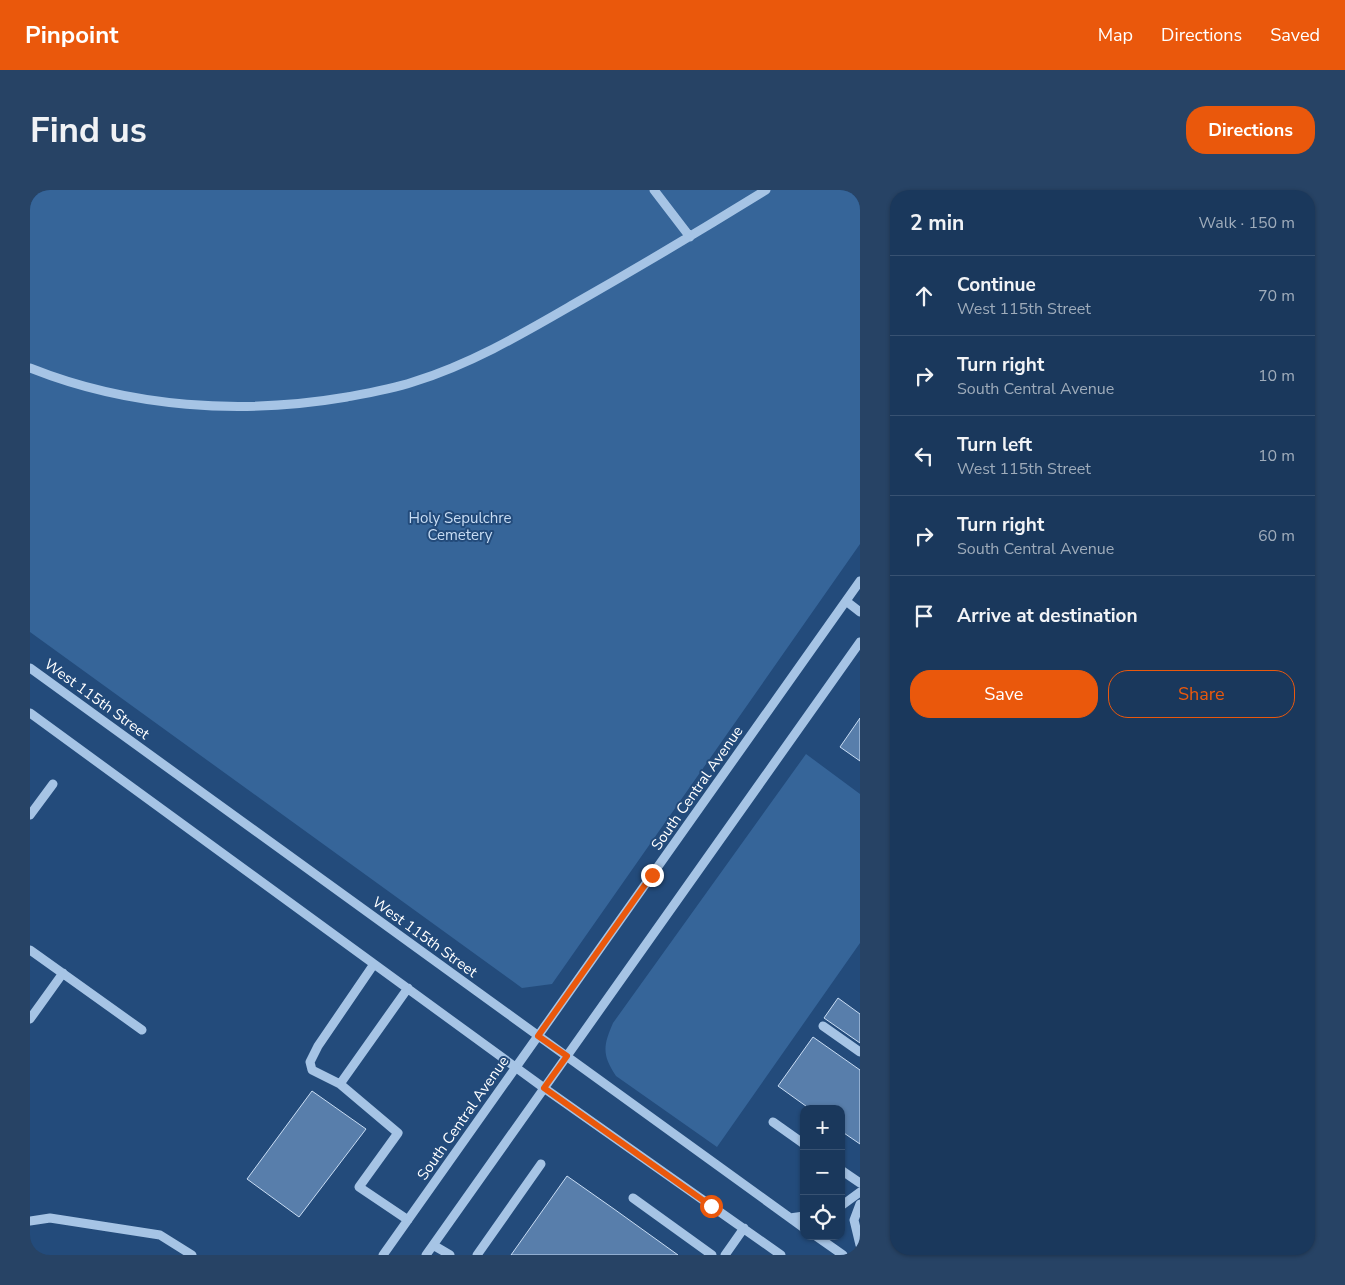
<!DOCTYPE html>
<meta charset="utf-8">
<style>
body{margin:0;font-family:"Nunito Sans",sans-serif;background:#274365;color:#f1f3f6}
.controls{position:absolute;right:15px;bottom:15px;display:grid;overflow:hidden;border-radius:10px;box-shadow:0 1px 4px #0004}
.controls button{width:45px;height:45px;display:grid;place-items:center;padding:0;border:0;border-bottom:1px solid #385272;background:#1a385c;color:#f1f3f6;font:25px sans-serif}
.stop{position:absolute;width:15px;height:15px;margin:-11px;border:4px solid #ea580c;border-radius:50%;background:#fff}
.stop.end{background:#ea580c;border-color:#fff;box-shadow:0 1px 5px #0008}
.list{margin:0;padding:0;list-style:none}
h2{display:flex;justify-content:space-between;align-items:center;height:65px;margin:0;padding:0 20px;font-size:21px}
h2 small{font-size:16px;font-weight:400;color:#9facbb}
.list li{display:grid;grid-template-columns:32px 1fr auto;gap:15px;align-items:center;box-sizing:border-box;height:80px;padding:0 20px;border-top:1px solid #385272}
.list b{display:block;font-size:19px;white-space:nowrap}
.list p{margin:0;font-size:16px;white-space:nowrap;color:#9facbb}
.list em{font-size:16px;font-style:normal;color:#9facbb}
.actions{display:flex;gap:10px;padding:15px 20px}
.actions a{flex:1;padding:11px 0;border:1px solid #ea580c;border-radius:20px;text-align:center;font-size:18px;color:#ea580c}
.actions .main{background:#ea580c;color:#fff}
.icon{flex:none;width:28px;height:28px;fill:none;stroke:currentColor;stroke-width:2;stroke-linecap:round;stroke-linejoin:round}
.map{position:relative;flex:none;width:830px;height:1065px;overflow:hidden;border-radius:20px}
header{display:flex;align-items:center;gap:30px;box-sizing:border-box;height:70px;padding:0 25px;background:#ea580c;color:#fff}
header strong{font-size:24px}
nav{display:flex;gap:28px;margin-inline-start:auto;font-size:18px}
.intro{display:flex;align-items:center;justify-content:space-between;box-sizing:border-box;height:120px;padding:0 30px}
h1{margin:0;font-size:35px}
.button{padding:12px 22px;border-radius:20px;background:#ea580c;color:#fff;font-size:18px;font-weight:700}
main{display:flex;gap:30px;padding:0 30px}
aside{flex:1;background:#1a385c;border-radius:20px;box-shadow:0 1px 4px #0004}
.map>svg:first-child{display:block}
</style>
<header>
<strong>Pinpoint</strong>
<nav><a>Map</a><a>Directions</a><a>Saved</a></nav>
</header>
<div class="intro"><h1>Find us</h1><a class="button">Directions</a></div>
<main>
<div class="map">
<svg width="830" height="1065" viewBox="0 0 830 1065">
<rect width="100%" height="100%" fill="#234b7b"/>
<path fill="#366599" d="M 0,0 L 830,0 L 830,354 L 522,794 L 492,798 L 0,442 Z
M 776,564 L 830,604 L 830,753 L 687,957 L 586,886 C 572,865 573,856 583,833 Z"/>
<path fill="#587eab" stroke="#c9ddf4" d="M 830,528 L 830,571 L 810,557 Z
M 808,808 L 830,824 L 830,853 L 794,828 Z
M 783,847 L 830,880 L 830,954 L 811,941 L 811,919 L 780,919 L 748,896 Z
M 282,901 L 336,939 L 269,1027 L 217,989 Z
M 537,986 L 584,1019 L 648,1065 L 481,1065 Z"/>
<g fill="none" stroke-linecap="round" stroke-linejoin="round">
<path stroke="#a6c4e5" stroke-width="9" d="M 624,0 L 660,47
M 0,178 C 100,218 212,225 317,207 C 339,203 362,199 383,192 C 441,174 492,144 544,114 C 609,77 673,39 736,0
M 816,411 L 830,422
M 0,478 L 774,1038
M 0,523 L 514,898 L 751,1065
M 0,625 L 23,594
M 0,760 L 112,840
M 0,829 L 33,783
M 793,836 L 830,862
M 310,894 L 282,880 L 280,872 L 288,856 L 344,774
M 743,932 L 774,954
M 811,980 L 830,993
M 603,1008 L 682,1065
M 830,1014 L 824,1030 L 830,1055
M 811,1016 L 830,1002
M 760,1028 L 774,1026
M 378,1030 L 329,997 L 368,943 L 310,894 L 378,798
M 0,1031 L 20,1028 L 130,1045 L 162,1065
M 786,1046 L 813,1065
M 403,1055 L 420,1065
M 353,1065 L 830,391
M 396,1065 L 830,452
M 447,1065 L 511,974
M 695,1065 L 714,1038"/>
</g>
<g fill="none" stroke-linecap="round" stroke-linejoin="round">
<path stroke="#ea580c" stroke-width="6" d="M 622,685 L 508,846 L 537,866 L 514,898 L 681,1016"/>
</g>
<g text-anchor="middle" stroke-width="4" stroke-linejoin="round" paint-order="stroke">
<g font-size="15" fill="#c9ddf4" stroke="#234b7b">
<text x="430" y="333">Holy Sepulchre<tspan x="430" dy="17">Cemetery</tspan></text>
</g>
<g font-size="15" fill="#fff" stroke="#234b7b">
<text transform="translate(67 509) rotate(36)" y="5">West 115th Street</text>
<text transform="translate(667 598) rotate(-55)" y="5">South Central Avenue</text>
<text transform="translate(395 747) rotate(36)" y="5">West 115th Street</text>
<text transform="translate(433 928) rotate(-55)" y="5">South Central Avenue</text>
</g>
</g>
</svg>
<div class="controls">
<button>+</button>
<button>−</button>
<button><svg class="icon" aria-label="locate" viewBox="0 0 24 24"><circle cx="12" cy="12" r="6"/><path d="M12 2v4M12 18v4M2 12h4M18 12h4"/></svg></button>
</div>
<div class="stop" style="left:681px;top:1016px"></div>
<div class="stop end" style="left:622px;top:685px"></div>
</div>
<aside>
<h2>2 min<small>Walk · 150 m</small></h2>
<ul class="list">
<li><svg class="icon" aria-label="ahead" viewBox="0 0 24 24"><path d="M12 20V5M6 11l6-6 6 6"/></svg><div><b>Continue</b><p>West 115th Street</p></div><em>70 m</em></li>
<li><svg class="icon" aria-label="right" viewBox="0 0 24 24"><path d="M7 20v-9h11M14 6l5 5-5 5"/></svg><div><b>Turn right</b><p>South Central Avenue</p></div><em>10 m</em></li>
<li><svg class="icon" aria-label="left" viewBox="0 0 24 24"><path d="M17 20v-9H6M10 6l-5 5 5 5"/></svg><div><b>Turn left</b><p>West 115th Street</p></div><em>10 m</em></li>
<li><svg class="icon" aria-label="right" viewBox="0 0 24 24"><path d="M7 20v-9h11M14 6l5 5-5 5"/></svg><div><b>Turn right</b><p>South Central Avenue</p></div><em>60 m</em></li>
<li><svg class="icon" aria-label="arrive" viewBox="0 0 24 24"><path d="M6 21V4h12l-3 4 3 4H6"/></svg><div><b>Arrive at destination</b></div></li>
</ul>
<div class="actions"><a class="main">Save</a><a>Share</a></div>
</aside>
</main>
